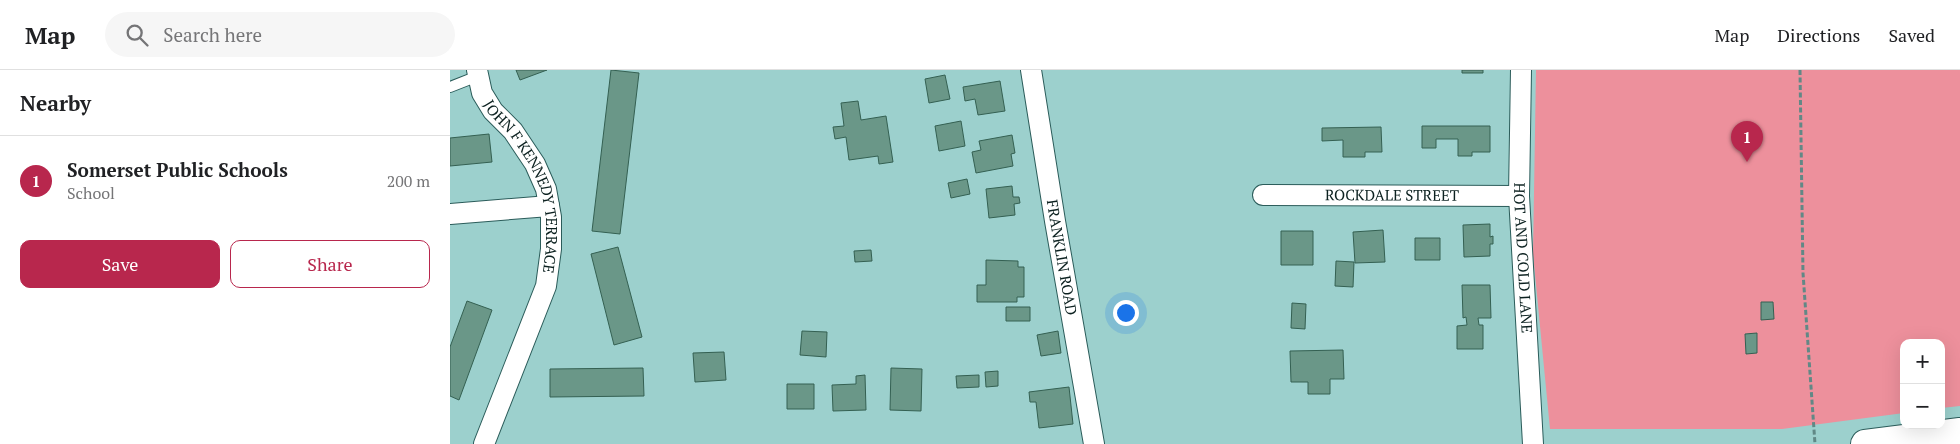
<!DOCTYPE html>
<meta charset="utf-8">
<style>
body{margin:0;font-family:"PT Serif",serif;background:#f6f6f6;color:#202124}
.controls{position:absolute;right:15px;bottom:15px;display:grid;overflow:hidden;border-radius:10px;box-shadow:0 5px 20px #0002}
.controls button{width:45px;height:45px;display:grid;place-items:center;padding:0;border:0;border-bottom:1px solid #e0e0e0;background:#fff;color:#202124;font:25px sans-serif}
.you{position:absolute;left:675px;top:242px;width:18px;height:18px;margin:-12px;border:4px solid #fff;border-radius:50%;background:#1a73e8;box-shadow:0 0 0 8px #1a73e833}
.badge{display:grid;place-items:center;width:32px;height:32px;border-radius:50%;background:#b8274d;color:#fff;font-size:16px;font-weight:700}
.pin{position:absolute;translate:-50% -41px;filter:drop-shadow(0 1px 2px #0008)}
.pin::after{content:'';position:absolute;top:26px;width:18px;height:15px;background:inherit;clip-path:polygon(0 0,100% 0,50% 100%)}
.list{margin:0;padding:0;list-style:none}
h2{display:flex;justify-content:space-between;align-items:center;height:65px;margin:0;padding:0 20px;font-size:21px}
h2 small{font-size:16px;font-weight:400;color:#757577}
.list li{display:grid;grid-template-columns:32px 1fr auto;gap:15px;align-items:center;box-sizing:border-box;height:90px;padding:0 20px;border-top:1px solid #e0e0e0}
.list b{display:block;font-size:19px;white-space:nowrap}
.list p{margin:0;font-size:16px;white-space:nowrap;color:#757577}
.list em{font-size:16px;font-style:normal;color:#757577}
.actions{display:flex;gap:10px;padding:15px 20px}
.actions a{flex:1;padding:11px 0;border:1px solid #b8274d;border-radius:10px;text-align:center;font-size:18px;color:#b8274d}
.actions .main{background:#b8274d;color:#fff}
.icon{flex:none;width:28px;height:28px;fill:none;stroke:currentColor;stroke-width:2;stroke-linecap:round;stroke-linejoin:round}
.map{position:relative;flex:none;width:1510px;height:374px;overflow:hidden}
header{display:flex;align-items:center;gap:30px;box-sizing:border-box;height:70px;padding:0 25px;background:#fff;border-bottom:1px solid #e0e0e0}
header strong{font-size:24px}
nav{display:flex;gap:28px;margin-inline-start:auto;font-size:18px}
.search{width:350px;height:45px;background:#f6f6f6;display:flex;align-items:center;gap:12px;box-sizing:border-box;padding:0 18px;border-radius:28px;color:#757577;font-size:19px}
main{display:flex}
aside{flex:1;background:#fff}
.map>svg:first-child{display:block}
</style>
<header>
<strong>Map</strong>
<div class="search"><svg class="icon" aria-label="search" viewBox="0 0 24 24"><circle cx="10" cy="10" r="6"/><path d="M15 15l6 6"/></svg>Search here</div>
<nav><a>Map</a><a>Directions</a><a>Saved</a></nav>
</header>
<main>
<aside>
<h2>Nearby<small></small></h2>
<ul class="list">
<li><span class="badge">1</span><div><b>Somerset Public Schools</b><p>School</p></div><em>200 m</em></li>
</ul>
<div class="actions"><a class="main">Save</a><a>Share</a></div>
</aside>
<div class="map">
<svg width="1510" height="374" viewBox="0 0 1510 374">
<rect width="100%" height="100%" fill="#9cd0cd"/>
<path fill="#ed909c" d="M 1086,0 L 1510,0 L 1510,336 L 1491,338 L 1491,273 L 1454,273 L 1454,343 L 1332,359 L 1100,359 L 1083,184 Z"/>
<path fill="#6a9788" stroke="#346052" d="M 66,0 L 97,0 L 70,10 Z
M 161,0 L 189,3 L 170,164 L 142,161 Z
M 1012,0 L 1033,0 L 1033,3 L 1012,3 Z
M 495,5 L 500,29 L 479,33 L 475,9 Z
M 550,11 L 555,41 L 528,45 L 525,29 L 515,31 L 513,17 Z
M 408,31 L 411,50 L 436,46 L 443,92 L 429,94 L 428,86 L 399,90 L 396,67 L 385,69 L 383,57 L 394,56 L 391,33 Z
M 511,51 L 515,76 L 489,81 L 485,56 Z
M 972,56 L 1040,56 L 1040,82 L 1022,82 L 1022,86 L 1008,86 L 1008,69 L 986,69 L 986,78 L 972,78 Z
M 931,57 L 932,82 L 915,82 L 915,87 L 893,87 L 893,70 L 872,71 L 872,58 Z
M 39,64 L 42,92 L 0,96 L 0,68 Z
M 562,65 L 565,83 L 561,84 L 563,96 L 526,103 L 522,82 L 531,80 L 529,71 Z
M 517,109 L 520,124 L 501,128 L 498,113 Z
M 562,116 L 563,127 L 569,127 L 570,133 L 564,134 L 565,145 L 539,148 L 536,119 Z
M 1040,154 L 1040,167 L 1043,166 L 1043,174 L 1040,174 L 1040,186 L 1014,187 L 1013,155 Z
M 933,160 L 935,192 L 905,193 L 903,162 Z
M 831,161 L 863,161 L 863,195 L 831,195 Z
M 965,168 L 990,168 L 990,190 L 965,190 Z
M 168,177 L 192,267 L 164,275 L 141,184 Z
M 421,180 L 422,191 L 405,192 L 404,181 Z
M 536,190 L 568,191 L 568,197 L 574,197 L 574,227 L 567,227 L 567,232 L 527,232 L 527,215 L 536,215 Z
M 886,191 L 904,192 L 903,217 L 885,216 Z
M 1012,215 L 1040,215 L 1041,248 L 1028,248 L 1029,255 L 1033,255 L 1033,279 L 1007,279 L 1007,256 L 1017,255 L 1016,247 L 1013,248 Z
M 17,231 L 42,240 L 9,330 L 0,326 L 0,277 Z
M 1311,232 L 1323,232 L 1324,249 L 1311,250 Z
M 842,233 L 856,234 L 855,259 L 841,258 Z
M 556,237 L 580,237 L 580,251 L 556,251 Z
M 352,261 L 377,262 L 376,287 L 350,285 Z
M 608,261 L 611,283 L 591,286 L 587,265 Z
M 1307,263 L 1307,283 L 1296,284 L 1295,264 Z
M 893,280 L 894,309 L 880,309 L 880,324 L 858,324 L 858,312 L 841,312 L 840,281 Z
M 274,282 L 276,310 L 245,312 L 243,283 Z
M 193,298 L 194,326 L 100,327 L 100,299 Z
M 441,298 L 472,299 L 471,341 L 440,340 Z
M 548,301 L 548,316 L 536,317 L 535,302 Z
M 415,305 L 416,340 L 383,341 L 382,315 L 406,314 L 406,306 Z
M 529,305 L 529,317 L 507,318 L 506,306 Z
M 337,314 L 364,314 L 364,339 L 337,339 Z
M 619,317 L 623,354 L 589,358 L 586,332 L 580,332 L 579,322 Z"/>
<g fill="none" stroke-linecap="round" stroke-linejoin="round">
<defs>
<path id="lane" d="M 0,17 L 28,6"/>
<g id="street">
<path id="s1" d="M 27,0 L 32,23 L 43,41 L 63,61 L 85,94 L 96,119 L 101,147 L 101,179 L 96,216 L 34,374"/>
<path id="s2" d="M 581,0 L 605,151 L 644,374"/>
<path id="s3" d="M 1071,0 L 1069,126 L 1083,374"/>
<path id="s4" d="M 813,125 L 1069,126"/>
<path d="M 0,144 L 99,136"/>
</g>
<path id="secondary" d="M 1415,374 L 1510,362"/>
</defs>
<use href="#lane" stroke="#2b5c5a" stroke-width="12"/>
<use href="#street" stroke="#2b5c5a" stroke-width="22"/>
<use href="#secondary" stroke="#2b5c5a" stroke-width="30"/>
<path stroke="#618886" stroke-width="3" stroke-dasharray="5 2.5" stroke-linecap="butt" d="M 1350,0 L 1353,203 L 1365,374"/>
<use href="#lane" stroke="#fff" stroke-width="10"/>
<use href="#street" stroke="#fff" stroke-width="20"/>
<use href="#secondary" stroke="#fff" stroke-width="28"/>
</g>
<g text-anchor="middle" stroke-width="4" stroke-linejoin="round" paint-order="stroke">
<g font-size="15" fill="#0c2120" stroke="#9cd0cd">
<text dy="5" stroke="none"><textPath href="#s1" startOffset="129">JOHN F KENNEDY TERRACE</textPath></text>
<text dy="5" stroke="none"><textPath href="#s4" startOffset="129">ROCKDALE STREET</textPath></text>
<text dy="5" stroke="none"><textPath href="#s2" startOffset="190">FRANKLIN ROAD</textPath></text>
<text dy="5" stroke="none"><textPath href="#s3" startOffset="188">HOT AND COLD LANE</textPath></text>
</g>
</g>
</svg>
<div class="controls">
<button>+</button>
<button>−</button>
</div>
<div class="you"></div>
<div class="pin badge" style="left:1297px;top:92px">1</div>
</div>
</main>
